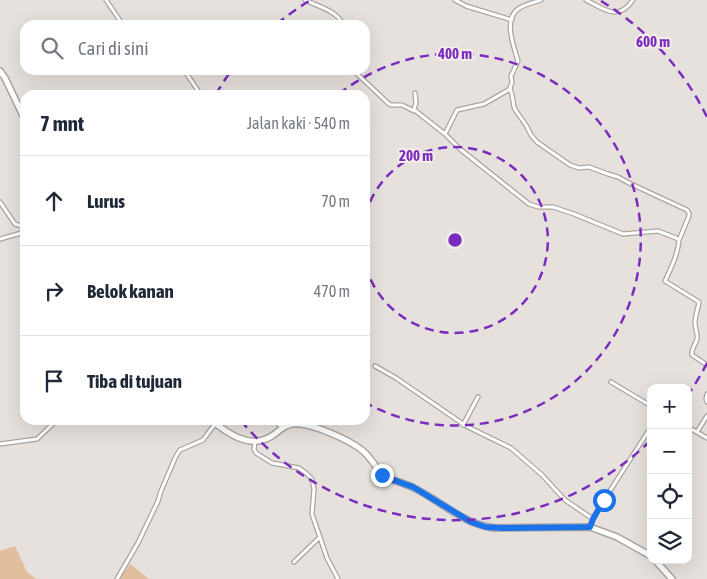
<!DOCTYPE html>
<html lang="id">
<meta charset="utf-8">
<style>
body{margin:0;font-family:"Asap Condensed",sans-serif;background:#f6f6f7;color:#1f2937}
.controls{position:absolute;right:15px;bottom:15px;display:grid;overflow:hidden;border-radius:10px;box-shadow:0 5px 20px #0002}
.controls button{width:45px;height:45px;display:grid;place-items:center;padding:0;border:0;border-bottom:1px solid #e0e1e3;background:#fff;color:#1f2937;font:25px sans-serif}
.stop{position:absolute;width:15px;height:15px;margin:-11px;border:4px solid #1a73e8;border-radius:50%;background:#fff}
.stop.end{background:#1a73e8;border-color:#fff;box-shadow:0 1px 5px #0008}
.list{margin:0;padding:0;list-style:none}
h2{display:flex;justify-content:space-between;align-items:center;height:65px;margin:0;padding:0 20px;font-size:21px}
h2 small{font-size:16px;font-weight:400;color:#747a83}
.list li{display:grid;grid-template-columns:32px 1fr auto;gap:15px;align-items:center;box-sizing:border-box;height:90px;padding:0 20px;border-top:1px solid #e0e1e3}
.list b{display:block;font-size:19px;white-space:nowrap}
.list em{font-size:16px;font-style:normal;color:#747a83}
.icon{flex:none;width:28px;height:28px;fill:none;stroke:currentColor;stroke-width:2;stroke-linecap:round;stroke-linejoin:round}
.map{position:relative;flex:none;width:707px;height:579px;overflow:hidden}
.search{position:absolute;background:#fff;box-shadow:0 5px 20px #0002;left:20px;top:20px;width:350px;height:55px;display:flex;align-items:center;gap:12px;box-sizing:border-box;padding:0 18px;border-radius:15px;color:#747a83;font-size:19px}
.panel{position:absolute;background:#fff;box-shadow:0 5px 20px #0002;left:20px;top:90px;width:350px;height:335px;border-radius:15px}
.map>svg:first-child{display:block}
</style>
<div class="map">
<svg width="707" height="579" viewBox="0 0 707 579">
<rect width="100%" height="100%" fill="#e6e1dc"/>
<path fill="#e1bf9d" d="M 15,546 L 27,572 L 36,579 L 0,579 L 0,551 Z
M 130,564 L 149,579 L 119,579 Z"/>
<g fill="none" stroke-linecap="round" stroke-linejoin="round">
<defs>
<path id="minor" d="M 106,0 L 123,25
M 305,0 C 317,6 338,11 343,25
M 455,0 L 466,6 L 512,20
M 541,0 C 533,3 525,4 518,9 C 503,20 514,47 518,61 L 511,76 L 512,83 L 510,88 L 512,95 L 514,107 L 516,111 L 526,125 L 531,135 L 537,142 L 570,165 L 579,168 L 589,167 L 608,174 L 618,177 L 629,183 L 687,210 L 689,213 L 689,216 L 679,240
M 586,0 C 604,9 618,22 633,0
M 184,70 L 201,95
M 353,70 L 389,104 L 391,105 L 402,105 L 414,111
M 415,93 L 416,103 L 414,109 L 417,112 L 445,134 L 460,149 L 529,204 L 538,207 L 553,207 L 574,214 L 623,234 L 658,231 L 676,238 L 679,240 C 678,254 671,268 665,281 L 699,302 C 698,309 695,316 695,323 C 695,329 698,333 697,339 C 695,346 691,349 692,355 L 707,365
M 445,134 L 457,110 L 484,104 L 510,89
M 0,202 L 15,224 L 25,227
M 0,239 L 25,232
M 375,366 L 396,378 L 466,426 L 511,448 L 542,475 L 565,500 L 593,519
M 611,382 L 651,406
M 707,394 L 706,399 L 707,402
M 279,420 L 278,424 L 282,427
M 463,425 L 478,397
M 688,427 L 707,438
M 697,432 L 707,416
M 255,442 L 254,449 L 256,453 L 272,463 L 299,468 L 307,474 L 312,479 L 314,489 L 312,514 L 327,558 L 338,579
M 0,444 L 37,439 L 57,420
M 590,527 L 593,519 L 604,500 L 651,427
M 294,562 L 320,537
M 117,579 L 138,543 L 158,501 L 161,491 L 176,456 L 180,450 L 203,440 L 215,424"/>
<path id="primary" d="M 0,71 L 5,78 L 25,120
M 211,420 C 227,433 249,449 270,437 C 278,433 282,425 293,424 C 310,422 350,440 363,451 C 371,458 376,467 382,475 L 385,477 C 394,481 405,483 414,488 C 441,501 464,525 495,528 L 590,527 L 617,537 L 651,556
M 655,560 L 672,579"/>
</defs>
<use href="#minor" stroke="#aaa5a1" stroke-width="5.5"/>
<use href="#primary" stroke="#aaa5a1" stroke-width="8"/>
<use href="#minor" stroke="#fff" stroke-width="3"/>
<use href="#primary" stroke="#fff" stroke-width="5"/>
</g>
<g fill="none" stroke-linecap="round" stroke-linejoin="round">
<path stroke="#1a73e8" stroke-width="6" d="M 382,475 L 388,478 L 413,487 L 471,522 L 486,527 L 502,528 L 590,527 L 593,519 L 604,500"/>
</g>
<g fill="none" stroke="#7b2cbf" stroke-width="2.5" stroke-dasharray="9 6">
<path d="M365 216A93 93 0 1 1 365 264"/>
<path d="M339 94A186 186 0 1 1 366 403"/>
<path d="M707 363A280 280 0 0 1 688 395M650 441A280 280 0 0 1 242 422M216 94A280 280 0 0 1 231 71M277 24A280 280 0 0 1 309 1M601 1A280 280 0 0 1 707 117"/>
</g>
<circle cx="455" cy="240" r="8" fill="#7b2cbf" stroke="#f3eee9" stroke-width="2.5"/>
<g font-size="15" text-anchor="middle" font-weight="bold" fill="#7b2cbf" stroke="#f3eee9" stroke-width="4" stroke-linejoin="round" paint-order="stroke">
<text x="653" y="47">600 m</text>
<text x="455" y="59">400 m</text>
<text x="416" y="161">200 m</text>
</g>
</svg>
<div class="controls">
<button>+</button>
<button>−</button>
<button><svg class="icon" aria-label="locate" viewBox="0 0 24 24"><circle cx="12" cy="12" r="6"/><path d="M12 2v4M12 18v4M2 12h4M18 12h4"/></svg></button>
<button><svg class="icon" aria-label="layers" viewBox="0 0 24 24"><path d="M12 4l9 5-9 5-9-5zM3 14l9 5 9-5"/></svg></button>
</div>
<div class="stop" style="left:604px;top:500px"></div>
<div class="stop end" style="left:382px;top:475px"></div>
<div class="search"><svg class="icon" aria-label="search" viewBox="0 0 24 24"><circle cx="10" cy="10" r="6"/><path d="M15 15l6 6"/></svg>Cari di sini</div>
<section class="panel">
<h2>7 mnt<small>Jalan kaki · 540 m</small></h2>
<ul class="list">
<li><svg class="icon" aria-label="ahead" viewBox="0 0 24 24"><path d="M12 20V5M6 11l6-6 6 6"/></svg><div><b>Lurus</b></div><em>70 m</em></li>
<li><svg class="icon" aria-label="right" viewBox="0 0 24 24"><path d="M7 20v-9h11M14 6l5 5-5 5"/></svg><div><b>Belok kanan</b></div><em>470 m</em></li>
<li><svg class="icon" aria-label="arrive" viewBox="0 0 24 24"><path d="M6 21V4h12l-3 4 3 4H6"/></svg><div><b>Tiba di tujuan</b></div></li>
</ul>
</section>
</div>
